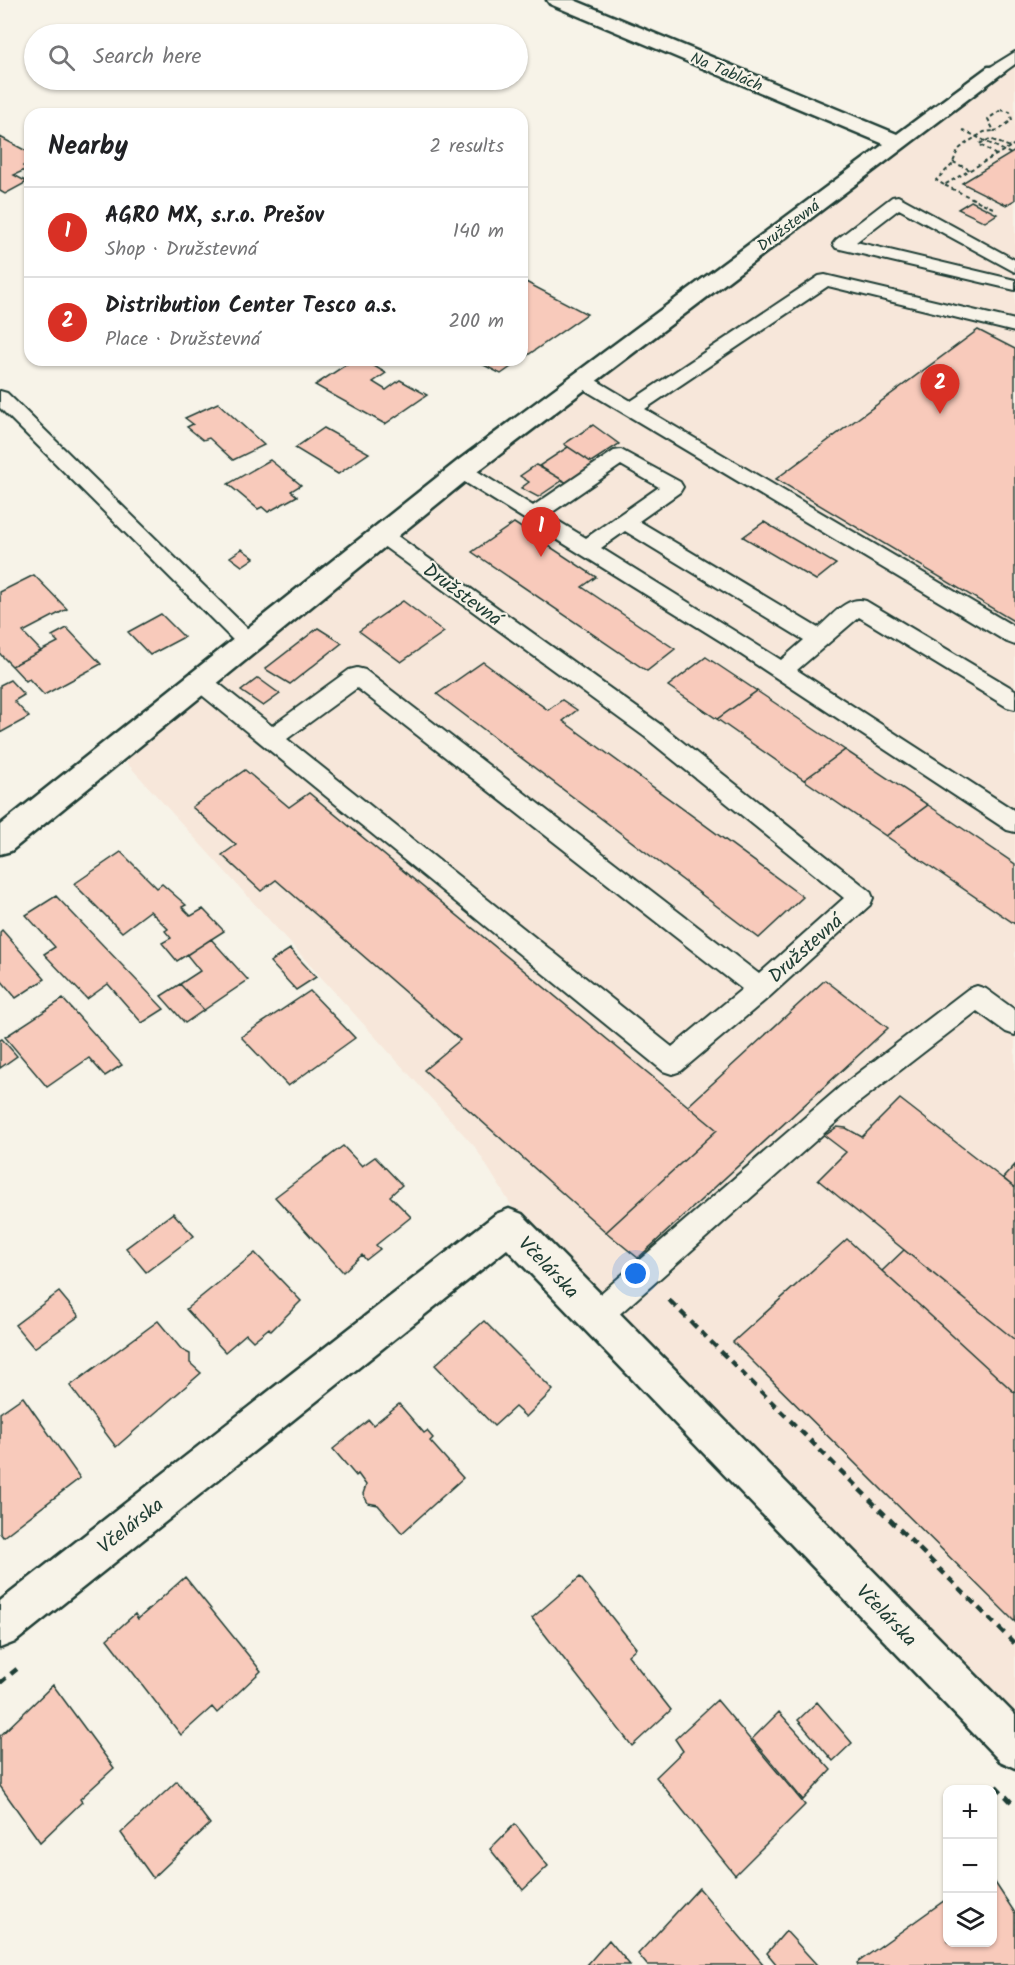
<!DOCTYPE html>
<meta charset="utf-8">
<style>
body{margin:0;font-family:Kalam,sans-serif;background:#f2f2f2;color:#202124}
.controls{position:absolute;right:18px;bottom:18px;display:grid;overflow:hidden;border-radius:12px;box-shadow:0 2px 4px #0004}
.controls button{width:54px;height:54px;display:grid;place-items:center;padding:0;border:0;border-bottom:2px solid #e0e0e0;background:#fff;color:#202124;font:30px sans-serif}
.you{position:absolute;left:636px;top:1274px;width:21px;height:21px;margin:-15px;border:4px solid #fff;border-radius:50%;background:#1a73e8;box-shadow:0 0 0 9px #1a73e833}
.badge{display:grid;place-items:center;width:39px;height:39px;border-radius:50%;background:#d93025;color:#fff;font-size:20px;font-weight:700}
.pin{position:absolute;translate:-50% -50px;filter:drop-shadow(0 2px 3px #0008)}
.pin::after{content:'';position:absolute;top:32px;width:21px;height:18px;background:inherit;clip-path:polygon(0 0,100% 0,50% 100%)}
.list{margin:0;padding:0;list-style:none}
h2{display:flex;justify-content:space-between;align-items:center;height:78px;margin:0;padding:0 24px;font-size:26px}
h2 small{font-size:20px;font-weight:400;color:#757577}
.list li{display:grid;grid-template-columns:39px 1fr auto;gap:18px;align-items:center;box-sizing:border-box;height:90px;padding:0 24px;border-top:2px solid #e0e0e0}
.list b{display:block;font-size:22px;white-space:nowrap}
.list p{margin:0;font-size:20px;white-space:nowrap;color:#757577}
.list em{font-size:20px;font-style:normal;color:#757577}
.icon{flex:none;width:33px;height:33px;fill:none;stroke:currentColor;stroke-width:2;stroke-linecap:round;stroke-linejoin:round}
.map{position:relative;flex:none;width:1015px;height:1965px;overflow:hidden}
.search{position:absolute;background:#fff;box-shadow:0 2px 4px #0004;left:24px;top:24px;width:504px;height:66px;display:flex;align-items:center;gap:15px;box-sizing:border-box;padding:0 21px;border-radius:33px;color:#757577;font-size:22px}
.panel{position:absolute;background:#fff;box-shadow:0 2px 4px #0004;left:24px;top:108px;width:504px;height:258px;border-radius:18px}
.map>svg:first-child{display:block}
</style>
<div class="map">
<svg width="1015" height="1965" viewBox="0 0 1015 1965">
<rect width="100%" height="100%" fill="#f7f3e8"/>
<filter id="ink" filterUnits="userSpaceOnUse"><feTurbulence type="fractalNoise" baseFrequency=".0167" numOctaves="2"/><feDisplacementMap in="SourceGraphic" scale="12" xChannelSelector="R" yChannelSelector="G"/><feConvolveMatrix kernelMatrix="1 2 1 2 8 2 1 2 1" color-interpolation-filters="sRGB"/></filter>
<g filter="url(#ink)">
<path fill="#f7e7da" d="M 1015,62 L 1015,1757 L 527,1235 L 513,1208 L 475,1147 L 115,750 L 666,304 L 998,71 Z"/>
<path fill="#f8cabb" stroke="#1f3d34" stroke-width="1.5" d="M 0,137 L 30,153 L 30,162 L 23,166 L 27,169 L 14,175 L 27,182 L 5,194 L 0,191 Z
M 1015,151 L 1015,200 L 1006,205 L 962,183 Z
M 971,201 L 997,214 L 985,222 L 958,209 Z
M 522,280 L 587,314 L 522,359 Z
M 978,330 L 1015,349 L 1015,622 L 776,479 Z
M 353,360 L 364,360 L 386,373 L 373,382 L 386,390 L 400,380 L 427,395 L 385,424 L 315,385 Z
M 474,360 L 521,360 L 501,374 Z
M 218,403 L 264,445 L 233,460 L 209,438 L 203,440 L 187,427 L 193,424 L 185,418 Z
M 593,425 L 619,444 L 591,462 L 564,444 Z
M 324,428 L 369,453 L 338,474 L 295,448 Z
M 568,447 L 595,465 L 567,483 L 539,466 Z
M 270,460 L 301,485 L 291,491 L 297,496 L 268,512 L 262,507 L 258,509 L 228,484 Z
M 536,465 L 563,480 L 538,497 L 521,488 L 529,482 L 520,476 Z
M 764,522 L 836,564 L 816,580 L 743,537 Z
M 514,523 L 596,577 L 582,587 L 675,649 L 647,671 L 472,552 Z
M 242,549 L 254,558 L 242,566 L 230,557 Z
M 34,575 L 67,609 L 23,632 L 41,651 L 12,666 L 0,654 L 0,592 Z
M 403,601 L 444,632 L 401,662 L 359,631 Z
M 161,614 L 184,637 L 150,655 L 128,632 Z
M 67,628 L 101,664 L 44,695 L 29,679 L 26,681 L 12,666 L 58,642 L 52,636 Z
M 318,628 L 342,643 L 290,684 L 265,669 Z
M 706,657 L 757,691 L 717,719 L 668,686 Z
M 483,662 L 548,710 L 562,700 L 577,710 L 563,721 L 803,897 L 759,938 L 437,694 Z
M 258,678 L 280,694 L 263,706 L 241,691 Z
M 10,680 L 24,695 L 14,701 L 29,717 L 0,733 L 0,685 Z
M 757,691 L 845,750 L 804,780 L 717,719 Z
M 845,750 L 928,805 L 886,836 L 804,780 Z
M 245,770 L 289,807 L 309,793 L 717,1130 L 606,1232 L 424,1070 L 460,1040 L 276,880 L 261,891 L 222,855 L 236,845 L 192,807 Z
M 928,805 L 1015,864 L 1015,924 L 886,836 Z
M 121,852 L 157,888 L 162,884 L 186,905 L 182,907 L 191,916 L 203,909 L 224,931 L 177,961 L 162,943 L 171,938 L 165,931 L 168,929 L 150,911 L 122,932 L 74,884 Z
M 56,896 L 164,1009 L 142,1023 L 108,984 L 87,999 L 44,954 L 55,947 L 26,915 Z
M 2,930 L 45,979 L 16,998 L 0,979 L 0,932 Z
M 211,939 L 248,980 L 204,1010 L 180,984 L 200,971 L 187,955 Z
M 290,949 L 316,977 L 296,990 L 270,962 Z
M 825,980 L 888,1028 L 638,1258 L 606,1232 L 717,1130 L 688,1106 Z
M 180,984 L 204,1010 L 185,1023 L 161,996 Z
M 310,991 L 355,1038 L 288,1086 L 241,1037 Z
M 63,999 L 122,1065 L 105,1076 L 89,1058 L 47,1087 L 5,1037 Z
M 2,1039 L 17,1056 L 0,1068 L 0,1040 Z
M 900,1099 L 1015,1188 L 1015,1340 L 818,1180 L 846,1152 L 821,1133 L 823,1131 L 827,1134 L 837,1127 L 846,1128 L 862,1137 Z
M 343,1146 L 362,1166 L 375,1157 L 402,1185 L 390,1196 L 411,1217 L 376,1245 L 380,1249 L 366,1260 L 362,1255 L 343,1272 L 275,1197 Z
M 1015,1165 L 1015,1188 L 1003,1178 Z
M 173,1213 L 194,1236 L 146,1272 L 126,1248 Z
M 847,1239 L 1015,1393 L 1015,1622 L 733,1342 Z
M 904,1250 L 1015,1340 L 1015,1393 L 882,1271 Z
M 255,1253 L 301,1301 L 271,1331 L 269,1328 L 253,1341 L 246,1334 L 225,1352 L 186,1309 Z
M 59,1292 L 79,1316 L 34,1348 L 15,1325 Z
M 158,1321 L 182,1350 L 190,1354 L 190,1363 L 201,1373 L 116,1447 L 70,1386 Z
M 484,1321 L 553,1390 L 526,1417 L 515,1407 L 494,1426 L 435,1365 Z
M 23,1397 L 80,1478 L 3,1537 L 0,1533 L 0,1413 Z
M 399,1404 L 424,1433 L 427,1431 L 433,1438 L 430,1441 L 463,1478 L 402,1533 L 378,1505 L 368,1503 L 363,1494 L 366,1485 L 358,1474 L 356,1476 L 333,1449 L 369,1420 L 373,1425 Z
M 185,1577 L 261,1671 L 217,1713 L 212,1707 L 181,1735 L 107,1639 L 135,1614 L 138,1619 Z
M 580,1577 L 636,1648 L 628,1655 L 671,1710 L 632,1746 L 532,1618 Z
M 53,1685 L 114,1768 L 80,1799 L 82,1802 L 40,1842 L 0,1786 L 0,1736 Z
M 717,1700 L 805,1805 L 735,1875 L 656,1777 L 683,1751 L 675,1739 Z
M 817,1702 L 852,1743 L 833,1761 L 798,1720 Z
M 779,1712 L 831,1770 L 803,1800 L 752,1739 Z
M 177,1781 L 210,1824 L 153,1878 L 121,1833 Z
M 515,1824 L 548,1866 L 523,1890 L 490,1849 Z
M 992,1878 L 1015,1913 L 1015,1965 L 858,1965 L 857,1963 L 948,1898 L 948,1942 L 992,1942 Z
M 699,1888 L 764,1965 L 647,1965 L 638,1954 Z
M 786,1931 L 817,1965 L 777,1965 L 767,1953 Z
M 609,1940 L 630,1965 L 587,1965 Z"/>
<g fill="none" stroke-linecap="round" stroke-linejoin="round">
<defs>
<path id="lane" d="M 1015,52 L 1015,64 L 1001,74 L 989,74 L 987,71 L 989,68 Z
M 898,196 L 1015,260 L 1015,272 L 899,209 L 856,242 L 1015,280 L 1015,290 L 836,248 L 833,244 L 836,240 L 892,197 Z
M 825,275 L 1015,320 L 1015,332 L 828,286 L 645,409 L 1015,627 L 1015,645 L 1007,642 L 575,384 L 572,380 L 575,376 L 589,376 L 631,401 L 819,276 Z
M 0,391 L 7,393 L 256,637 L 259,642 L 256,647 L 248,650 L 240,647 L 0,408 Z
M 621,450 L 680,482 L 683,487 L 680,492 L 639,521 L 818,628 C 831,617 847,595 866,601 L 1015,690 L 1015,709 L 1007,707 L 859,617 L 797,670 L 1015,811 L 1015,832 L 1007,830 L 722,642 L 455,476 L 452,471 L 455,466 L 462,464 L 469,466 L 533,506 L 614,451 ZM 621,465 L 659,487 L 586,538 L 548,515 ZM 625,531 L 804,640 L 781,660 L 601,548 Z
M 382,528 L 389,530 L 661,725 L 870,891 L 873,898 L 870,905 L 769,997 L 681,1071 L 672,1074 L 663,1071 L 192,687 L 189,681 L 192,675 L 200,673 L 208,675 L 272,726 L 349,670 L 357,668 L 365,670 L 759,974 L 844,898 L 645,737 L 375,540 L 372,535 L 375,530 ZM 357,688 L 742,989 L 672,1047 L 287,739 Z
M 977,986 L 986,989 L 1015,1010 L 1015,1035 L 1006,1032 L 977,1011 L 858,1103 L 606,1326 L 596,1330 L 586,1326 L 581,1316 L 586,1306 L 840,1087 L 968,989 Z"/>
<path id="street" d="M 547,0 L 574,0 L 897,134 L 988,67 L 1002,67 L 1005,71 L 478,471 L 11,851 L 0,854 L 0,825 L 460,459 L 884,144 L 550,4 Z
M 509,1209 L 522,1214 L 1015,1715 L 1015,1768 L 1000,1761 L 507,1249 L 15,1642 L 0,1648 L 0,1601 L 496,1214 Z"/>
</defs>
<use href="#lane" stroke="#1f3d34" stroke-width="4"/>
<use href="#street" stroke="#1f3d34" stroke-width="5"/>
<path stroke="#1f3d34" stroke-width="2" stroke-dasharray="4 3" stroke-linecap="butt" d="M 1001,110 L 1010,112 L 1012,120 L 999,130 L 994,131 L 988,119 Z
M 963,130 L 1011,154
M 996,155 L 979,144 L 990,139 L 1010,147 L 1015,144
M 953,162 L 970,170
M 944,185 L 936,180 L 952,165 L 958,150 L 965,144 L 984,132 L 994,131
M 993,208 L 944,185 L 1010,147"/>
<path stroke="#1f3d34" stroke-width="4" stroke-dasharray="6 4.5" stroke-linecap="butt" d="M 669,1300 L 672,1303"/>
<path stroke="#1f3d34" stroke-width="4.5" stroke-dasharray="8 6" stroke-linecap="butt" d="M 671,1302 L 1015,1644
M 0,1683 L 18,1668
M 996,1786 L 1015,1806"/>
<use href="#lane" fill="#f7f3e8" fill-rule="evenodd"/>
<use href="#street" fill="#f7f3e8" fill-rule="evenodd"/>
</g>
</g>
<g text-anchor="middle" stroke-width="4.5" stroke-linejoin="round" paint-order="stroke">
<g font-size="16" fill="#1f3d34" stroke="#f7f3e8">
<text transform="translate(727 71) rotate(23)" y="6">Na Tablách</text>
<text transform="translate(788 225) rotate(-37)" y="6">Družstevná</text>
</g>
<g font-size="20" fill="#1f3d34" stroke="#f7f3e8">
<text transform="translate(463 594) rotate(36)" y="7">Družstevná</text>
<text transform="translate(805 948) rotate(-42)" y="7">Družstevná</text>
<text transform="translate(549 1267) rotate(46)" y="7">Včelárska</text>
<text transform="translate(130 1525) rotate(-38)" y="7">Včelárska</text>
<text transform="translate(887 1615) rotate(46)" y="7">Včelárska</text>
</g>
</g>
</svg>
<div class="controls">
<button>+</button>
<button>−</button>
<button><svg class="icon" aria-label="layers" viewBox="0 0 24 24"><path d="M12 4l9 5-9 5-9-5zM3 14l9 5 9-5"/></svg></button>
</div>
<div class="you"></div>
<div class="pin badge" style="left:541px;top:557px">1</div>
<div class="pin badge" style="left:940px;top:414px">2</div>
<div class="search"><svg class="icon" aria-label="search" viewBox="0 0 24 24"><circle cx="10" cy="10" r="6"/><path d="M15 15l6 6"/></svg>Search here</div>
<section class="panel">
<h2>Nearby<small>2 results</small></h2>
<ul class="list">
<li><span class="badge">1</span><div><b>AGRO MX, s.r.o. Prešov</b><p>Shop · Družstevná</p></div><em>140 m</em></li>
<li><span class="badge">2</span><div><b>Distribution Center Tesco a.s.</b><p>Place · Družstevná</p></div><em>200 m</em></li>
</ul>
</section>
</div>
